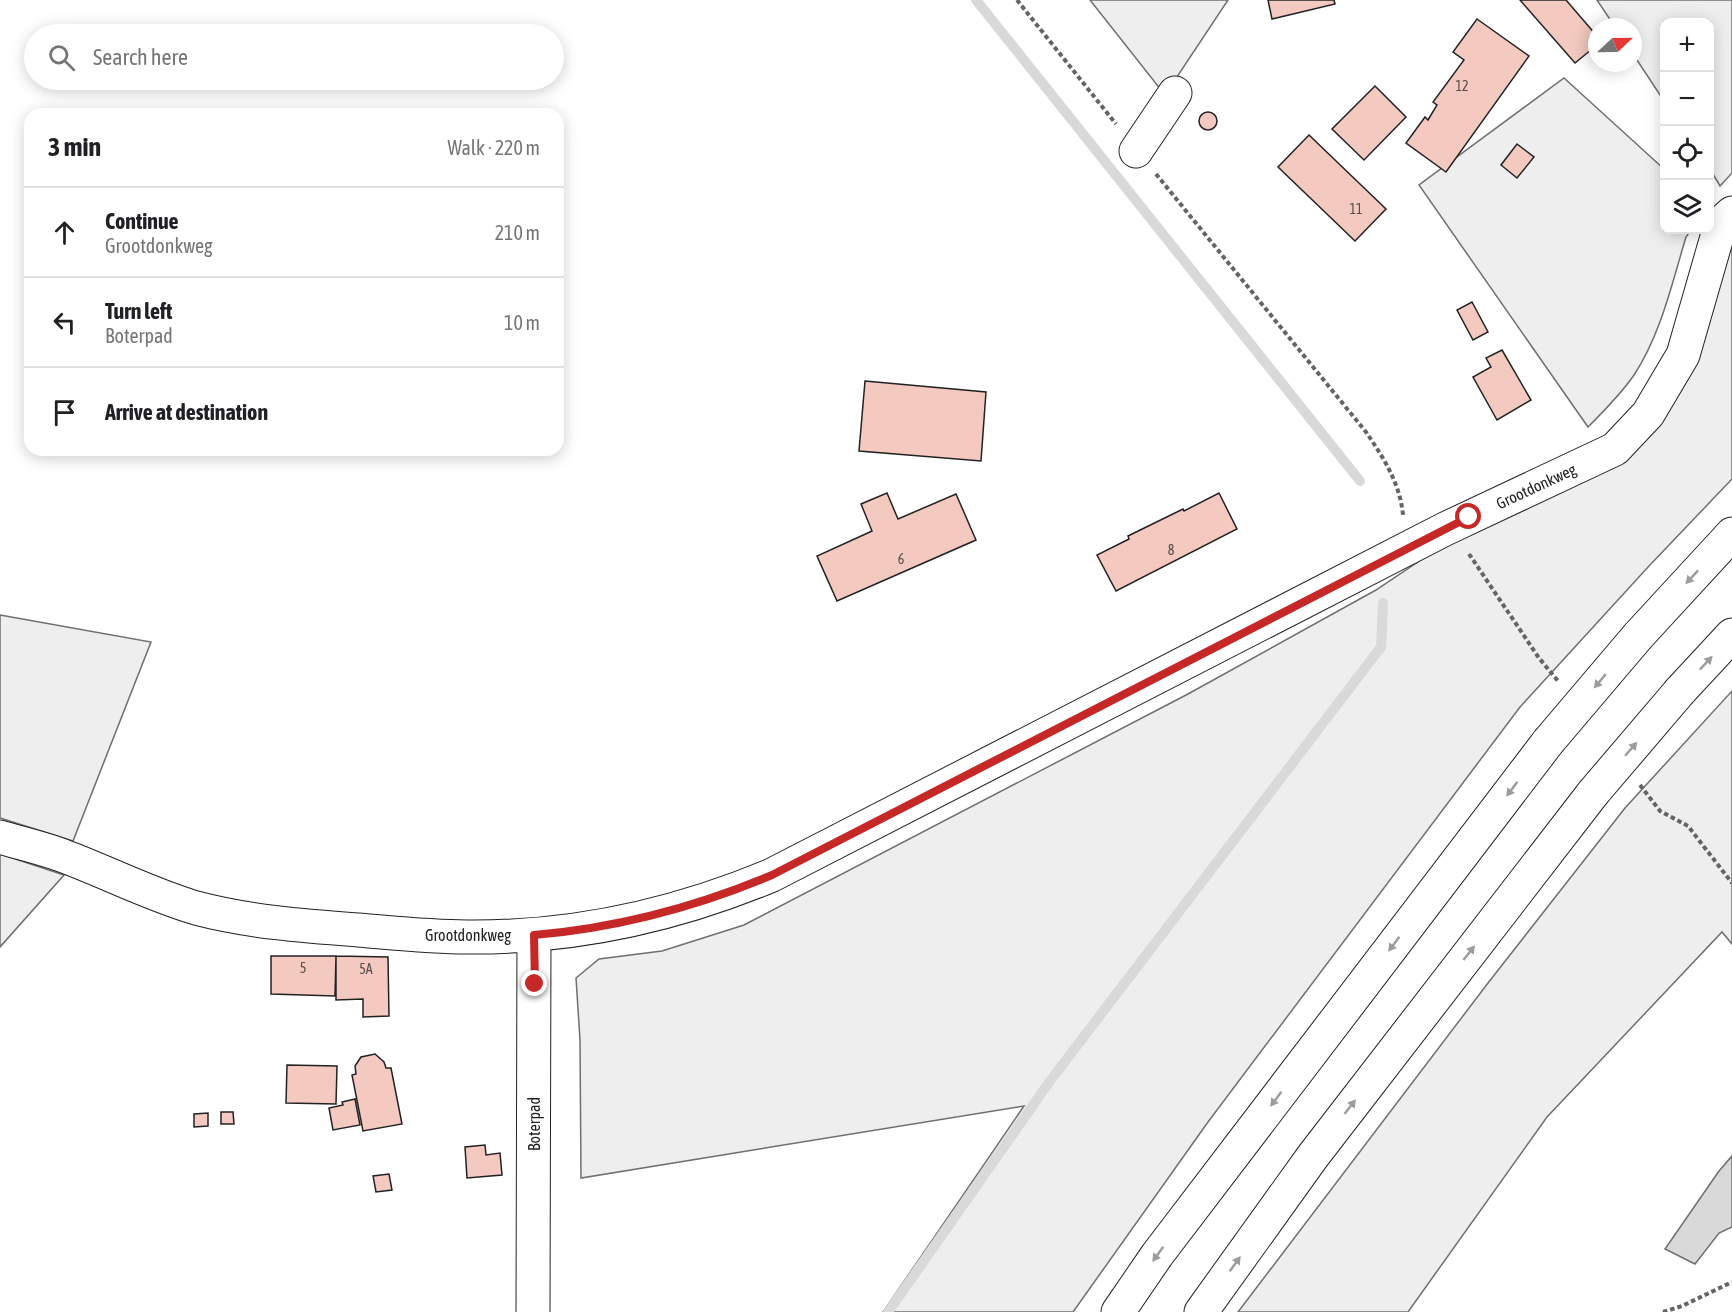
<!DOCTYPE html>
<meta charset="utf-8">
<style>
body{margin:0;font-family:"Asap Condensed",sans-serif;background:#f2f2f2;color:#202124}
.controls{position:absolute;right:18px;top:18px;display:grid;overflow:hidden;border-radius:12px;box-shadow:0 3px 15px #0003}
.controls button{width:54px;height:54px;display:grid;place-items:center;padding:0;border:0;border-bottom:2px solid #e0e0e0;background:#fff;color:#202124;font:30px sans-serif}
.compass{position:absolute;left:1588px;top:18px;width:54px;height:54px;border-radius:50%;background:#fff;box-shadow:0 3px 15px #0003;rotate:68deg}
.stop{position:absolute;width:18px;height:18px;margin:-14px;border:4px solid #c62828;border-radius:50%;background:#fff}
.stop.end{background:#c62828;border-color:#fff;box-shadow:0 2px 6px #0008}
.list{margin:0;padding:0;list-style:none}
h2{display:flex;justify-content:space-between;align-items:center;height:78px;margin:0;padding:0 24px;font-size:26px}
h2 small{font-size:20px;font-weight:400;color:#757577}
.list li{display:grid;grid-template-columns:39px 1fr auto;gap:18px;align-items:center;box-sizing:border-box;height:90px;padding:0 24px;border-top:2px solid #e0e0e0}
.list b{display:block;font-size:22px;white-space:nowrap}
.list p{margin:0;font-size:20px;white-space:nowrap;color:#757577}
.list em{font-size:20px;font-style:normal;color:#757577}
.icon{flex:none;width:33px;height:33px;fill:none;stroke:currentColor;stroke-width:2;stroke-linecap:round;stroke-linejoin:round}
.map{position:relative;flex:none;width:1732px;height:1312px;overflow:hidden}
.search{position:absolute;background:#fff;box-shadow:0 3px 15px #0003;left:24px;top:24px;width:540px;height:66px;display:flex;align-items:center;gap:15px;box-sizing:border-box;padding:0 21px;border-radius:33px;color:#757577;font-size:22px}
.panel{position:absolute;background:#fff;box-shadow:0 3px 15px #0003;left:24px;top:108px;width:540px;height:348px;border-radius:18px}
.map>svg:first-child{display:block}
</style>
<div class="map">
<svg width="1732" height="1312" viewBox="0 0 1732 1312">
<rect width="100%" height="100%" fill="#fff"/>
<path fill="#eee" stroke="#6f6f6f" stroke-width="1.5" d="M 1090,0 L 1228,0 L 1165,95 Z
M 1597,0 L 1732,0 L 1732,173 L 1720,186 L 1710,169 L 1710,22 L 1664,22 L 1664,101 L 1633,54 L 1633,27 L 1615,27 Z
M 1564,78 L 1664,169 L 1664,230 L 1691,230 L 1686,237 C 1672,283 1661,334 1634,375 C 1621,394 1604,411 1588,427 L 1419,185 Z
M 1732,239 L 1732,479 L 1649,566 L 1520,707 L 1208,1122 L 1073,1312 L 883,1312 L 1024,1106 L 581,1178 L 580,1040 L 576,978 L 599,959 L 662,951 L 744,925 L 1188,694 L 1376,590 L 1467,529 L 1616,456 Z
M 0,615 L 151,642 L 73,841 L 0,818 Z
M 1732,691 L 1732,944 L 1722,932 L 1547,1117 L 1408,1312 L 1238,1312 L 1488,983 L 1625,808 Z
M 0,854 L 64,875 L 0,947 Z"/>
<path fill="#d9d9d9" stroke="#6f6f6f" stroke-width="1.5" d="M 1732,1156 L 1732,1227 L 1719,1233 L 1695,1264 L 1665,1249 L 1719,1171 Z"/>
<g fill="none" stroke-linecap="round" stroke-linejoin="round">
<path stroke="#d9d9d9" stroke-width="10" d="M 976,0 L 1360,481
M 888,1312 L 1050,1081 L 1381,647 L 1383,603"/>
</g>
<path fill="#f3c9c0" stroke="#222" stroke-width="1.5" d="M 1268,0 L 1334,0 L 1335,4 L 1272,19 Z
M 1520,0 L 1566,0 L 1597,36 L 1597,45 L 1575,63 Z
M 1477,19 L 1529,56 L 1446,172 L 1406,143 L 1425,117 L 1428,120 L 1437,105 L 1433,102 L 1464,60 L 1453,52 Z
M 1375,86 L 1406,117 L 1364,160 L 1332,129 Z
M1199 121a9 9 0 1 1 18 0a9 9 0 1 1-18 0Z
M 1309,135 L 1386,209 L 1355,241 L 1278,167 Z
M 1517,144 L 1534,157 L 1517,178 L 1501,165 Z
M 1472,302 L 1488,332 L 1473,340 L 1457,310 Z
M 1502,350 L 1531,400 L 1497,420 L 1473,377 L 1491,367 L 1486,358 Z
M 865,381 L 986,392 L 981,461 L 859,451 Z
M 887,493 L 898,519 L 956,494 L 976,540 L 837,601 L 817,556 L 872,531 L 861,504 Z
M 1219,493 L 1237,529 L 1116,591 L 1097,555 L 1129,539 L 1128,536 L 1183,509 L 1184,511 Z
M 271,956 L 336,956 L 335,996 L 271,994 Z
M 336,956 L 388,957 L 389,1016 L 363,1017 L 363,999 L 336,1000 Z
M 375,1054 L 384,1062 L 386,1068 L 391,1068 L 402,1124 L 363,1131 L 352,1075 L 356,1074 L 355,1066 L 361,1057 Z
M 287,1065 L 337,1066 L 336,1104 L 286,1103 Z
M 355,1099 L 360,1125 L 333,1130 L 329,1108 L 343,1105 L 342,1102 Z
M 221,1112 L 233,1112 L 234,1124 L 221,1124 Z
M 208,1113 L 208,1126 L 194,1127 L 194,1114 Z
M 485,1145 L 486,1155 L 500,1153 L 502,1175 L 467,1178 L 465,1147 Z
M 389,1174 L 392,1190 L 376,1192 L 373,1176 Z"/>
<g fill="none" stroke-linecap="round" stroke-linejoin="round">
<defs>
<path id="minor" d="M 1136,151 L 1175,93
M 0,837 C 20,843 41,848 61,855 C 107,872 149,894 196,908 C 249,922 304,926 358,930 C 394,933 431,937 467,937 C 573,938 674,916 772,875 L 1445,529 L 1615,449 L 1648,414 L 1683,355 L 1721,223 L 1732,213
M 533,1312 L 534,935"/>
<path id="highway" d="M 1638,636 L 1732,534
M 1680,691 L 1732,635
M 1118,1312 L 1157,1255 L 1548,742
M 1201,1312 L 1313,1156 L 1593,793"/>
</defs>
<use href="#minor" stroke="#222" stroke-width="35"/>
<use href="#highway" stroke="#222" stroke-width="35"/>
<path stroke="#646464" stroke-width="4" stroke-dasharray="4.5 3" stroke-linecap="butt" d="M 1017,0 L 1116,124
M 1156,174 L 1366,432 C 1383,457 1400,483 1403,515
M 1469,554 L 1539,658 L 1558,681
M 1640,785 L 1660,811 L 1688,826 L 1732,883
M 1663,1312 L 1682,1306 L 1732,1282"/>
<use href="#minor" stroke="#fff" stroke-width="33"/>
<use href="#highway" stroke="#fff" stroke-width="33"/>
<defs>
<path id="highway-bridge" d="M 1548,742 L 1638,636
M 1593,793 L 1680,691"/>
</defs>
<use href="#highway-bridge" stroke="#222" stroke-width="35" stroke-linecap="butt"/>
<use href="#highway-bridge" stroke="#fff" stroke-width="33"/>
</g>
<defs><path id="oneway-solid" d="M-6-.8H1V-3.2L6.5 0L1 3.2V.8H-6Z" transform="scale(1.5)"/></defs>
<g fill="#9c9c9c">
<use href="#oneway-solid" transform="translate(1692 577) rotate(133)"/>
<use href="#oneway-solid" transform="translate(1706 663) rotate(-47)"/>
<use href="#oneway-solid" transform="translate(1600 681) rotate(130)"/>
<use href="#oneway-solid" transform="translate(1631 749) rotate(-49)"/>
<use href="#oneway-solid" transform="translate(1512 789) rotate(127)"/>
<use href="#oneway-solid" transform="translate(1394 944) rotate(127)"/>
<use href="#oneway-solid" transform="translate(1469 953) rotate(-52)"/>
<use href="#oneway-solid" transform="translate(1276 1099) rotate(127)"/>
<use href="#oneway-solid" transform="translate(1350 1107) rotate(-52)"/>
<use href="#oneway-solid" transform="translate(1158 1254) rotate(126)"/>
<use href="#oneway-solid" transform="translate(1235 1264) rotate(-54)"/>
</g>
<g fill="none" stroke-linecap="round" stroke-linejoin="round">
<path stroke="#c62828" stroke-width="8" d="M 535,984 L 534,935 C 616,928 696,907 772,875 L 1469,517"/>
</g>
<g text-anchor="middle" stroke-width="4.5" stroke-linejoin="round" paint-order="stroke">
<g font-size="14" fill="#564c4a">
<text x="1462" y="91">12</text>
<text x="1356" y="214">11</text>
<text x="1171" y="555">8</text>
<text x="901" y="564">6</text>
<text x="303" y="973">5</text>
<text x="366" y="974">5A</text>
</g>
<g font-size="16" fill="#222" stroke="#fff">
<text transform="translate(1536 486) rotate(-25)" y="6">Grootdonkweg</text>
<text x="468" y="941">Grootdonkweg</text>
<text transform="translate(534 1124) rotate(-90)" y="6">Boterpad</text>
</g>
</g>
</svg>
<div class="controls">
<button>+</button>
<button>−</button>
<button><svg class="icon" aria-label="locate" viewBox="0 0 24 24"><circle cx="12" cy="12" r="6"/><path d="M12 2v4M12 18v4M2 12h4M18 12h4"/></svg></button>
<button><svg class="icon" aria-label="layers" viewBox="0 0 24 24"><path d="M12 4l9 5-9 5-9-5zM3 14l9 5 9-5"/></svg></button>
</div>
<svg class="compass" viewBox="-18 -18 36 36"><path d="M0-13l5 13h-10z" fill="#e53935"/><path d="M0 13l5-13h-10z" fill="#757577"/></svg>
<div class="stop" style="left:1469px;top:517px"></div>
<div class="stop end" style="left:535px;top:984px"></div>
<div class="search"><svg class="icon" aria-label="search" viewBox="0 0 24 24"><circle cx="10" cy="10" r="6"/><path d="M15 15l6 6"/></svg>Search here</div>
<section class="panel">
<h2>3 min<small>Walk · 220 m</small></h2>
<ul class="list">
<li><svg class="icon" aria-label="ahead" viewBox="0 0 24 24"><path d="M12 20V5M6 11l6-6 6 6"/></svg><div><b>Continue</b><p>Grootdonkweg</p></div><em>210 m</em></li>
<li><svg class="icon" aria-label="left" viewBox="0 0 24 24"><path d="M17 20v-9H6M10 6l-5 5 5 5"/></svg><div><b>Turn left</b><p>Boterpad</p></div><em>10 m</em></li>
<li><svg class="icon" aria-label="arrive" viewBox="0 0 24 24"><path d="M6 21V4h12l-3 4 3 4H6"/></svg><div><b>Arrive at destination</b></div></li>
</ul>
</section>
</div>
